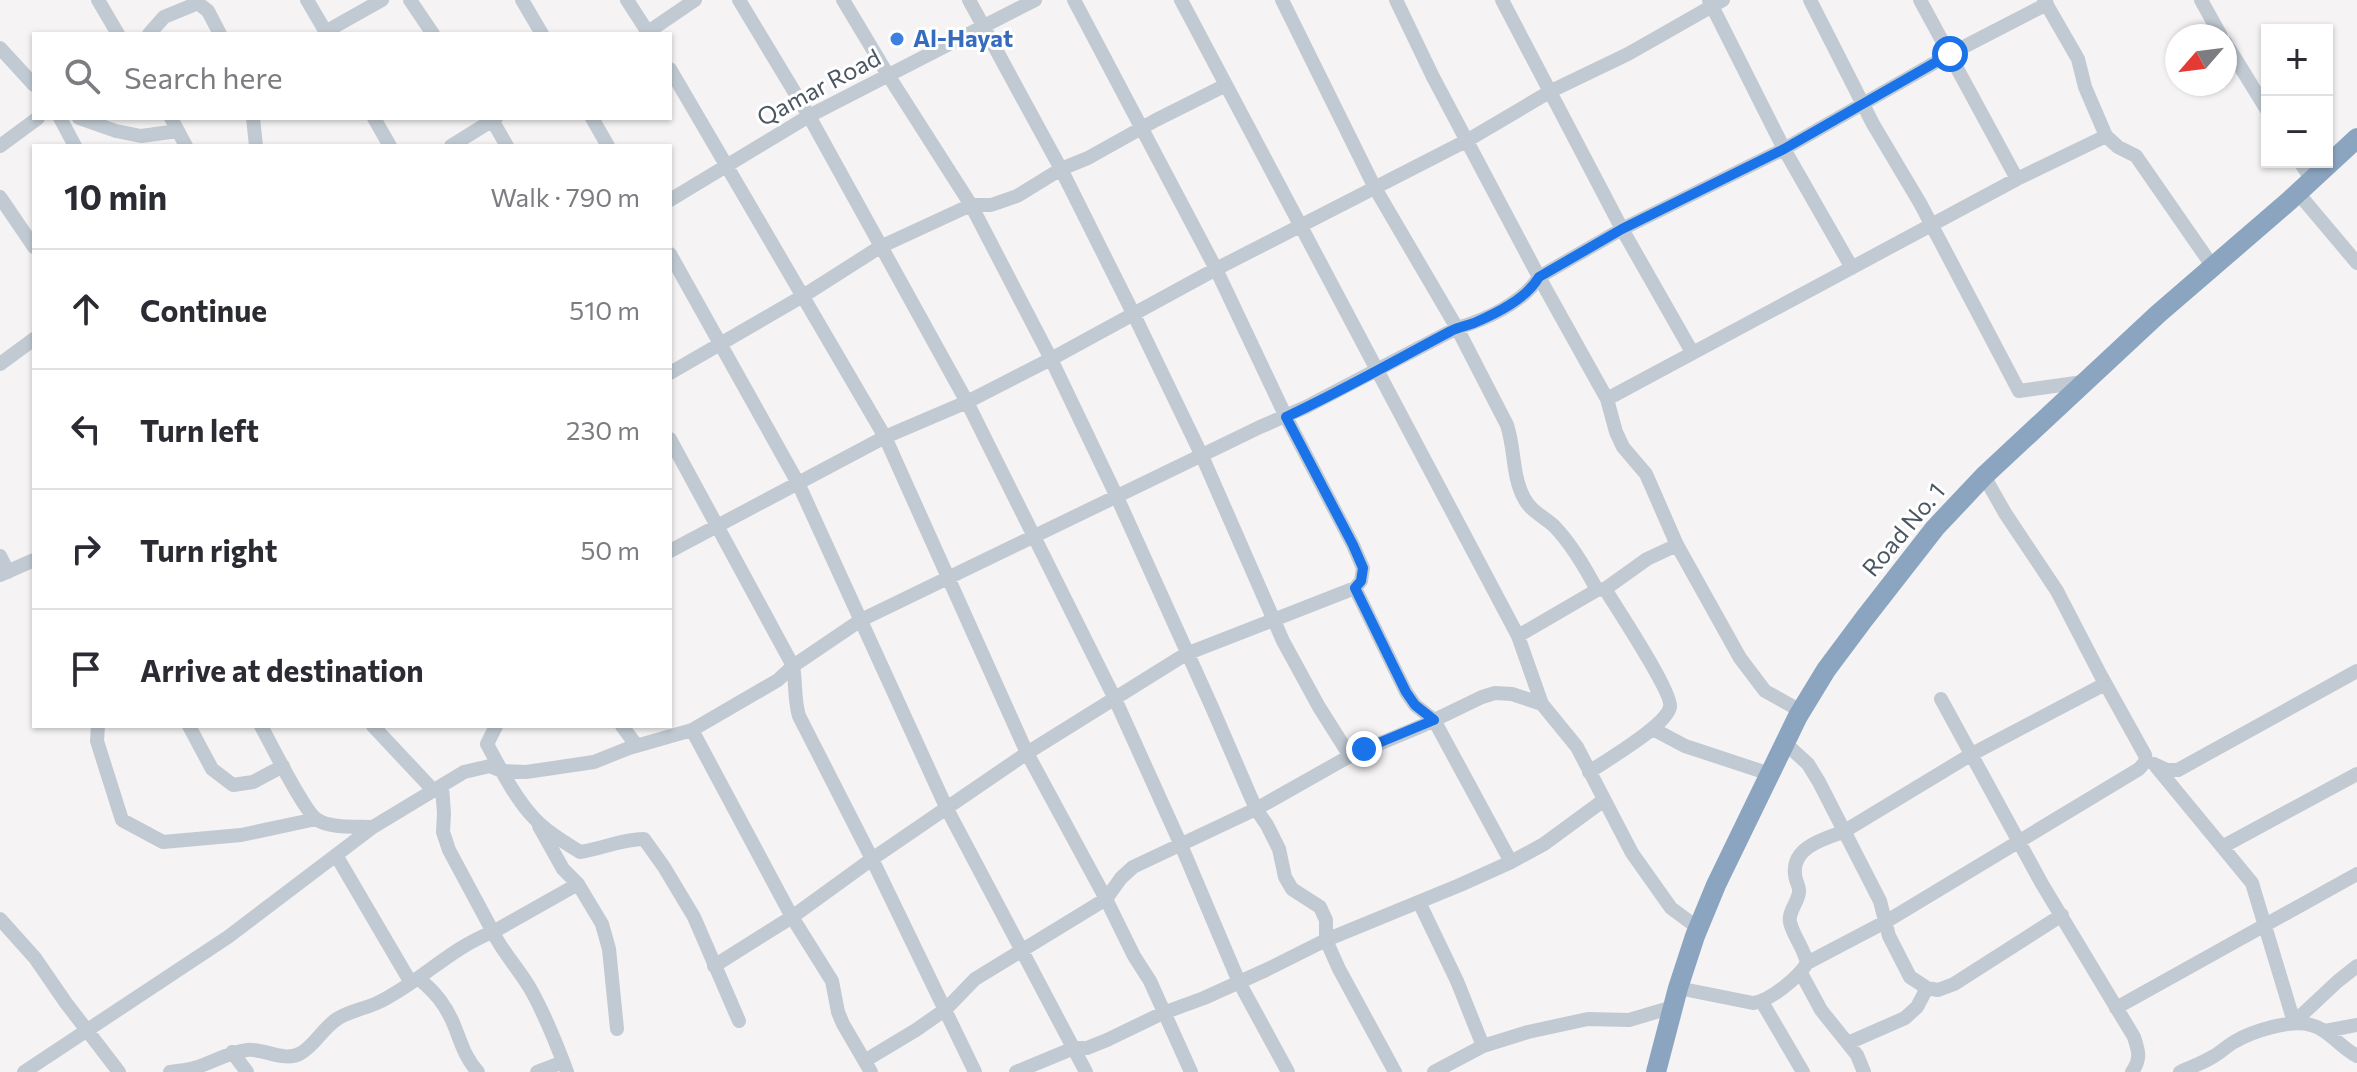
<!DOCTYPE html>
<meta charset="utf-8">
<style>
body{margin:0;font-family:Commissioner,sans-serif;background:#f2f2f3;color:#2b2b33}
.controls{position:absolute;right:24px;top:24px;display:grid;overflow:hidden;border-radius:0px;box-shadow:0 2px 6px #0004}
.controls button{width:72px;height:72px;display:grid;place-items:center;padding:0;border:0;border-bottom:2px solid #e1e1e2;background:#fff;color:#2b2b33;font:40px sans-serif}
.compass{position:absolute;left:2165px;top:24px;width:72px;height:72px;border-radius:50%;background:#fff;box-shadow:0 2px 6px #0004;rotate:242deg}
.stop{position:absolute;width:24px;height:24px;margin:-18px;border:6px solid #1a73e8;border-radius:50%;background:#fff}
.stop.end{background:#1a73e8;border-color:#fff;box-shadow:0 2px 8px #0008}
.list{margin:0;padding:0;list-style:none}
h2{display:flex;justify-content:space-between;align-items:center;height:104px;margin:0;padding:0 32px;font-size:34px}
h2 small{font-size:26px;font-weight:400;color:#7c7c81}
.list li{display:grid;grid-template-columns:52px 1fr auto;gap:24px;align-items:center;box-sizing:border-box;height:120px;padding:0 32px;border-top:2px solid #e1e1e2}
.list b{display:block;font-size:30px;white-space:nowrap}
.list em{font-size:26px;font-style:normal;color:#7c7c81}
.icon{flex:none;width:44px;height:44px;fill:none;stroke:currentColor;stroke-width:2;stroke-linecap:round;stroke-linejoin:round}
.map{position:relative;flex:none;width:2357px;height:1072px;overflow:hidden}
.search{position:absolute;background:#fff;box-shadow:0 2px 6px #0004;left:32px;top:32px;width:640px;height:88px;display:flex;align-items:center;gap:20px;box-sizing:border-box;padding:0 28px;border-radius:0px;color:#7c7c81;font-size:30px}
.panel{position:absolute;background:#fff;box-shadow:0 2px 6px #0004;left:32px;top:144px;width:640px;height:584px;border-radius:0px}
.map>svg:first-child{display:block}
</style>
<div class="map">
<svg width="2357" height="1072" viewBox="0 0 2357 1072">
<rect width="100%" height="100%" fill="#f5f3f3"/>
<g fill="none" stroke-linecap="round" stroke-linejoin="round">
<path stroke="#c1cad2" stroke-width="14" d="M 98,0 L 118,34
M 307,0 L 327,34
M 410,0 L 433,34
M 522,0 L 542,34
M 627,0 L 649,34
M 739,0 L 809,116 L 967,402 L 1115,699 L 1181,845 L 1239,982 L 1288,1072
M 843,0 L 888,75 L 971,205 L 1051,359 L 1117,497 L 1211,705 L 1256,809 L 1133,867 L 1121,878 L 1106,899 L 975,979 L 946,1009 L 916,1030 L 866,1060
M 969,0 L 1061,169 L 1134,315 L 1202,456 L 1283,641 L 1319,707 L 1350,756 L 1256,809 L 1267,825 L 1279,849 L 1285,877 L 1292,889 L 1320,907 L 1326,920 L 1326,940 L 1266,970 L 1204,998 L 1163,1013 L 1107,1040 L 1087,1048 L 1074,1048 L 1016,1072
M 1074,0 L 1216,269 L 1286,417 L 1353,545 L 1363,568 L 1361,581 L 1355,588 L 1406,692 L 1415,705 L 1434,720 L 1511,862
M 1181,0 L 1518,636 L 1542,704 L 1577,747 L 1632,853 L 1671,908 L 1698,928
M 1282,0 L 1375,188 L 1457,328 L 1507,425 C 1515,449 1512,476 1524,498 C 1531,512 1545,517 1555,527 C 1572,545 1586,569 1597,590
M 1396,0 L 1433,77 L 1539,277 L 1607,399 L 1616,432 L 1623,447 L 1646,474 L 1677,545 L 1740,658 L 1765,691 L 1801,711
M 1502,0 L 1622,229 L 1692,352
M 1709,0 L 1784,149 L 1852,268
M 1810,0 L 1873,124 L 1920,203 L 2019,391 L 2083,382
M 1920,0 L 2017,179
M 2044,0 L 2078,59 L 2085,87 L 2106,136 L 2118,147 L 2136,156 L 2213,267
M 2201,0 L 2221,36
M 325,32 L 382,0
M 149,34 L 164,17 L 198,3 L 208,11 L 220,34
M 645,34 L 695,0
M 2225,42 L 2267,110
M 0,48 L 34,85
M 670,69 L 885,437 L 1027,753 L 1106,899 L 1134,956 L 1150,981 L 1191,1072
M 60,118 L 75,146
M 79,118 L 116,131 L 141,136 L 178,131
M 171,118 L 186,146
M 253,118 L 256,146
M 374,118 L 390,146
M 491,118 L 507,146
M 592,118 L 608,146
M 0,146 L 38,118
M 451,146 L 496,118
M 2300,162 L 2312,180
M 2298,193 L 2357,263
M 0,197 L 34,247
M 670,200 L 809,116 L 1035,0
M 670,254 L 798,483 L 947,809 L 1086,1072
M 0,364 L 34,339
M 670,373 L 803,296 L 880,247 L 971,205 L 991,205 L 1017,196 L 1061,169 L 1088,158 L 1156,120 L 1226,85
M 1607,399 L 2017,179 L 2106,136
M 670,439 L 793,666 C 796,683 794,699 799,716 L 872,859 L 975,1072
M 1984,476 L 2005,513 L 2057,591 L 2100,674 L 2145,755 L 2146,761
M 670,551 L 885,437 L 967,402 L 1051,359 L 1216,269 L 1468,140 L 1551,91 L 1628,54 L 1723,0
M 0,556 L 8,572
M 0,575 L 34,560
M 1518,636 L 1597,590 L 1605,589
M 1941,699 L 2042,884 L 2134,1037 C 2139,1052 2141,1059 2132,1072
M 98,726 L 97,741 L 122,820 L 163,842 L 241,835 L 316,819
M 189,726 L 212,769 L 233,785 L 253,782 L 283,766
M 261,726 C 271,744 303,809 316,819 C 330,829 357,826 373,827
M 373,726 L 434,791
M 496,726 L 487,744 C 500,768 515,798 534,818 C 547,832 564,842 580,852 C 602,849 621,839 644,839 L 664,867 L 694,917 L 739,1021
M 622,726 L 637,746
M 1653,729 L 1685,746 L 1770,774
M 692,730 L 792,917 L 832,981 L 838,1012 L 843,1024 L 871,1072
M 1785,743 L 1808,764 L 1819,782 L 1880,901 L 1889,936 L 1910,977 L 1927,988 L 1938,990 L 1954,984 L 2062,915
M 1350,756 L 1424,725 L 1482,697 L 1495,693 L 1512,694 L 1542,704
M 2154,764 L 2252,883 L 2294,1022 L 2338,981 L 2357,966
M 2154,764 L 2167,770 L 2178,770 L 2357,671
M 1589,772 C 1607,760 1666,726 1670,707 C 1673,693 1616,607 1605,589 L 1647,559 L 1677,545
M 442,787 L 444,813 L 443,832 L 449,850 L 493,932 L 578,884
M 539,826 L 563,869 L 578,884 L 602,924 L 609,949 L 617,1029
M 2222,847 L 2357,774
M 336,855 L 411,983
M 1419,902 L 1457,981 L 1483,1046
M 0,919 L 35,958 L 66,1003 L 119,1072
M 1807,963 L 1887,921 L 2139,769 L 2146,761
M 714,966 L 792,917 L 872,859 L 1027,753 L 1186,654 L 1355,588
M 1801,973 L 1821,1010 L 1857,1055 L 1864,1072
M 418,978 C 435,992 446,1005 454,1025 C 461,1042 465,1058 478,1072
M 1678,988 L 1753,1003 C 1770,1001 1799,977 1807,963 C 1804,948 1793,936 1790,922 C 1788,911 1798,903 1799,892 C 1800,886 1795,881 1795,874 C 1792,847 1824,839 1843,832 L 1972,754 L 2105,684
M 1762,1002 L 1803,1072
M 2116,1008 L 2357,874
M 2325,1031 L 2357,1025
M 1848,1043 L 1905,1018 L 1917,1007 L 1927,988
M 232,1052 L 247,1072
M 24,1072 L 228,937 L 373,827 L 464,772 L 490,766 L 502,771 L 526,772 L 594,762 L 629,748 L 692,730 L 778,680 L 793,666 L 861,620 L 1260,427 L 1306,407 L 1457,328 C 1485,320 1523,303 1539,277 L 1622,229 L 1784,149 L 1950,54 L 2047,4
M 170,1072 C 178,1071 186,1070 194,1068 C 212,1063 228,1052 247,1050 C 264,1048 285,1063 301,1053 C 315,1045 323,1028 337,1019 C 349,1011 364,1009 377,1003 C 418,984 450,948 493,932 C 502,952 520,970 531,990 C 545,1015 557,1045 567,1072
M 537,1072 L 563,1062
M 1395,1072 L 1339,969 L 1326,940 L 1460,885 L 1511,862 L 1544,844 L 1604,800
M 1434,1072 L 1483,1046 L 1528,1032 L 1588,1019 L 1629,1020 L 1673,1007
M 2180,1072 C 2191,1067 2203,1063 2214,1056 C 2221,1052 2227,1046 2234,1042 C 2252,1031 2291,1019 2311,1025 C 2328,1029 2340,1047 2357,1056"/>
<path stroke="#8ba5c1" stroke-width="20" d="M 1656,1072 L 1678,988 L 1695,936 L 1716,885 L 1798,716 L 1826,670 L 1864,619 L 1935,528 L 1984,476 L 2158,314 L 2289,201 L 2357,138"/>
</g>
<g fill="none" stroke-linecap="round" stroke-linejoin="round">
<path stroke="#1a73e8" stroke-width="10" d="M 1364,749 L 1434,720 L 1415,705 L 1406,692 L 1355,588 L 1361,581 L 1363,568 L 1353,545 L 1286,417 C 1342,391 1396,360 1451,331 C 1458,327 1466,326 1474,323 C 1497,313 1526,299 1539,277 L 1622,229 L 1784,149 L 1950,54"/>
</g>
<circle fill="#3f7fe0" stroke="#fff" stroke-width="3" cx="897" cy="39" r="8"/>
<g text-anchor="middle" stroke-width="6" stroke-linejoin="round" paint-order="stroke">
<g font-size="24" font-weight="bold" fill="#366cbe" stroke="#fff" text-anchor="start">
<text x="913" y="47">Al-Hayat</text>
</g>
<g font-size="24" fill="#4a5661" stroke="#fff">
<text transform="translate(819 88) rotate(-28)" y="8">Qamar Road</text>
<text transform="translate(1904 530) rotate(-50)" y="8">Road No. 1</text>
</g>
</g>
</svg>
<div class="controls">
<button>+</button>
<button>−</button>
</div>
<svg class="compass" viewBox="-18 -18 36 36"><path d="M0-13l5 13h-10z" fill="#e53935"/><path d="M0 13l5-13h-10z" fill="#7c7c81"/></svg>
<div class="stop" style="left:1950px;top:54px"></div>
<div class="stop end" style="left:1364px;top:749px"></div>
<div class="search"><svg class="icon" aria-label="search" viewBox="0 0 24 24"><circle cx="10" cy="10" r="6"/><path d="M15 15l6 6"/></svg>Search here</div>
<section class="panel">
<h2>10 min<small>Walk · 790 m</small></h2>
<ul class="list">
<li><svg class="icon" aria-label="ahead" viewBox="0 0 24 24"><path d="M12 20V5M6 11l6-6 6 6"/></svg><div><b>Continue</b></div><em>510 m</em></li>
<li><svg class="icon" aria-label="left" viewBox="0 0 24 24"><path d="M17 20v-9H6M10 6l-5 5 5 5"/></svg><div><b>Turn left</b></div><em>230 m</em></li>
<li><svg class="icon" aria-label="right" viewBox="0 0 24 24"><path d="M7 20v-9h11M14 6l5 5-5 5"/></svg><div><b>Turn right</b></div><em>50 m</em></li>
<li><svg class="icon" aria-label="arrive" viewBox="0 0 24 24"><path d="M6 21V4h12l-3 4 3 4H6"/></svg><div><b>Arrive at destination</b></div></li>
</ul>
</section>
</div>
